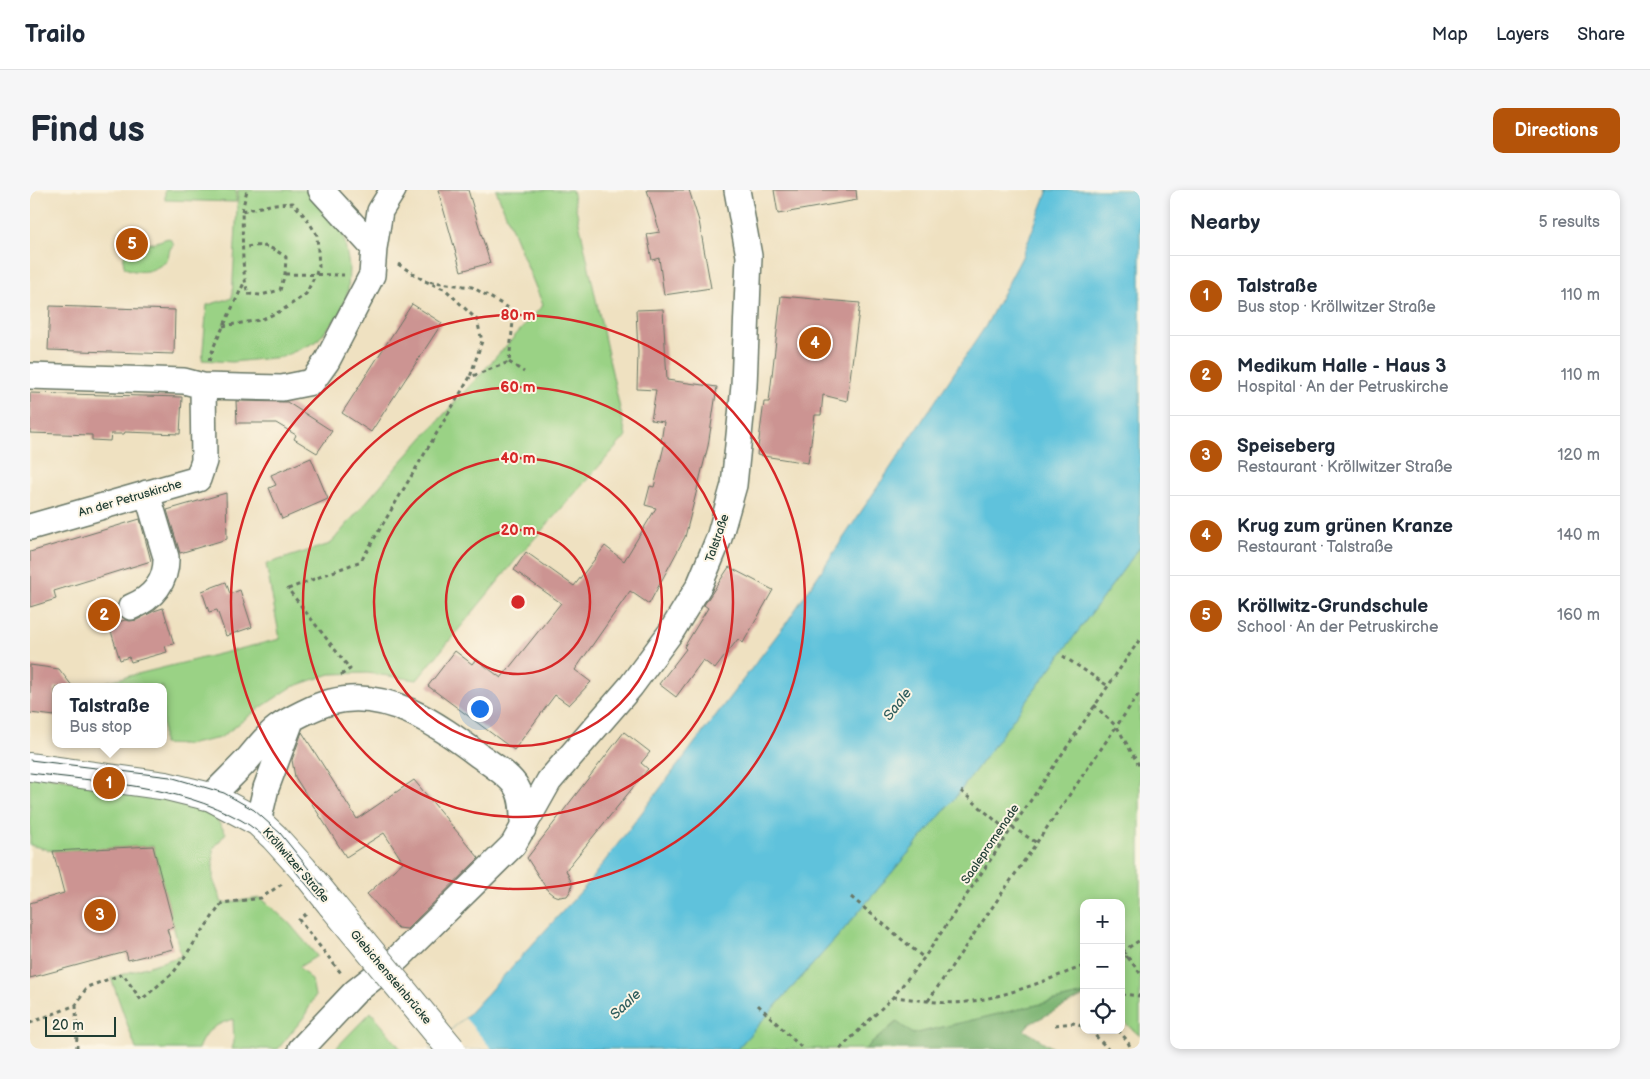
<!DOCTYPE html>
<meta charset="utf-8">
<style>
body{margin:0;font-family:"Balsamiq Sans",sans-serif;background:#f6f6f7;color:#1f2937}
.controls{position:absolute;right:15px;bottom:15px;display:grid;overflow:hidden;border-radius:10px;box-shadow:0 2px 8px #0003}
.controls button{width:45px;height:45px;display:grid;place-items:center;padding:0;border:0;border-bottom:1px solid #e0e1e3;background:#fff;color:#1f2937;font:25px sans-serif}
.scale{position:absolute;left:15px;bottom:12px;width:71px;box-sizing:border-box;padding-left:5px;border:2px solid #1f3d34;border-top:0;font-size:14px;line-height:18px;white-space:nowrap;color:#1f3d34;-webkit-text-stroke:4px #fcf5e5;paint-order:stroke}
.you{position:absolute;left:449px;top:518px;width:18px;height:18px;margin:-12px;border:4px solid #fff;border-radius:50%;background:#1a73e8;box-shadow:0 0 0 8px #1a73e833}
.badge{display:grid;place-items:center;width:32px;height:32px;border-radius:50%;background:#b45309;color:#fff;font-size:16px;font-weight:700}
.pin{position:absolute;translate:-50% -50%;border:2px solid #fff;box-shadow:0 1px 5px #0006}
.popup{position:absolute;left:22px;top:493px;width:115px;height:65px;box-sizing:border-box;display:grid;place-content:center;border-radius:10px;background:#fff;filter:drop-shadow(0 1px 4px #0005);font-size:16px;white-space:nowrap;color:#747a83}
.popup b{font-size:19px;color:#1f2937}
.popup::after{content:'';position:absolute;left:50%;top:100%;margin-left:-10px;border:10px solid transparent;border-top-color:#fff}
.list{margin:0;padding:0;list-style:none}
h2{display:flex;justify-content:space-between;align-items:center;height:65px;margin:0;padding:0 20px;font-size:21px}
h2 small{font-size:16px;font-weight:400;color:#747a83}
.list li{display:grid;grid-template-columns:32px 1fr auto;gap:15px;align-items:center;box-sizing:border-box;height:80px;padding:0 20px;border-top:1px solid #e0e1e3}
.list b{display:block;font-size:19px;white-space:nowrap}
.list p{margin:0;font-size:16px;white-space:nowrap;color:#747a83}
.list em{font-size:16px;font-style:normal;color:#747a83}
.icon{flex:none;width:28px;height:28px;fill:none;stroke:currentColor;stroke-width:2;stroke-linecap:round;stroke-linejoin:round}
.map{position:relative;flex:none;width:1110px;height:859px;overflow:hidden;border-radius:10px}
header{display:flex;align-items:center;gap:30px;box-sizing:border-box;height:70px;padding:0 25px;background:#fff;border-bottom:1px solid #e0e1e3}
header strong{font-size:24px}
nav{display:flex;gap:28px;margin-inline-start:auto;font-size:18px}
.intro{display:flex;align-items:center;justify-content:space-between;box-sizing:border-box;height:120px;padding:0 30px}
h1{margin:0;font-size:35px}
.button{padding:12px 22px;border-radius:10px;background:#b45309;color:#fff;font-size:18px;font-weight:700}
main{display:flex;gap:30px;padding:0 30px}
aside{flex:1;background:#fff;border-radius:10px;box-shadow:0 2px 8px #0003}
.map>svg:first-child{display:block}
</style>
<header>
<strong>Trailo</strong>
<nav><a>Map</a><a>Layers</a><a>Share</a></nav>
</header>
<div class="intro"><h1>Find us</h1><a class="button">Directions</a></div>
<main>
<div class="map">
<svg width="1110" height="859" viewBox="0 0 1110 859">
<rect width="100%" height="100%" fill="#fcf5e5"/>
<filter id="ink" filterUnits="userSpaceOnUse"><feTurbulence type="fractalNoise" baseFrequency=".02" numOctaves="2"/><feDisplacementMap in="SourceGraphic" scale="10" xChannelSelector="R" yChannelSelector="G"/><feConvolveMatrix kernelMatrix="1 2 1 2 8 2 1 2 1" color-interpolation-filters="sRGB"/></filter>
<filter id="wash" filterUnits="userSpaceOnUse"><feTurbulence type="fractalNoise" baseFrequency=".0096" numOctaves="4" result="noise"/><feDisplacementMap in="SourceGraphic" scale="20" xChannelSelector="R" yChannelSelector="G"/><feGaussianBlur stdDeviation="1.12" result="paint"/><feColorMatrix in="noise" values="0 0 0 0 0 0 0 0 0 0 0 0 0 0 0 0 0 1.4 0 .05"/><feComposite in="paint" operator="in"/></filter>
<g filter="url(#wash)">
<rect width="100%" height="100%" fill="#efe1c1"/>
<path fill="#9ad285" stroke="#5c885c" d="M 135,0 L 206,0 L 206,12 L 135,10 Z
M 208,0 L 275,0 L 297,19 L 313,42 L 319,76 L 318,101 L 310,124 L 286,152 L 252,167 L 202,172 L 172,170 L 177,115 L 202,108 Z
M 466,0 L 542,0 L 596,246 L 489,366 L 387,490 L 337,483 L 300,484 L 262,497 L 227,520 L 190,548 L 157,555 L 133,554 L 133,497 L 67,497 L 67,494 L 250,449 L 236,374 L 300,354 L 369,274 L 513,115 Z
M 139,48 L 144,54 L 140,59 L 137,71 C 124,81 111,85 95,78 C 87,60 109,55 123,53 C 128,52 133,49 139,48 Z
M 1110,357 L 1110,846 L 1091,829 L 1091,713 L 1054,713 L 1054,804 L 883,844 L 866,832 L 835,859 L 707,859 L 809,745 L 925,608 Z
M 0,583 L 176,614 L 196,643 L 183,659 L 183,689 L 192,713 L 231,708 L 259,733 L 287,766 L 269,777 L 282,790 L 285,806 L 274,827 L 248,859 L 202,859 L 204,852 L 203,829 C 185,835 175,840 168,859 L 106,859 L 81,788 L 151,766 L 123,656 L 23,661 L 0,655 Z
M 341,822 L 371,859 L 305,859 Z"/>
<path fill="#7bb472" stroke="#4d7853" d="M 1054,804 L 1054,806 L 999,834 L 994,840 L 1025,859 L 835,859 L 867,832 L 883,844 Z"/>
<path fill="#5ec2dc" stroke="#3e8088" d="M 1018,0 L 1110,0 L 1110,357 L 925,608 L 809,745 L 707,859 L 399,859 L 435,828 L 555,697 L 757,432 L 955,137 L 992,67 Z"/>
<path fill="#efe1c1" d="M 435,828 L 462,859 L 399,859 Z"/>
<g id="blocks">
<path fill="#cc9492" d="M 408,0 L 438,0 L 460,73 L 431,81 Z
M 617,0 L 659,0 L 669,31 L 681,98 L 634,105 L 629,68 L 622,70 L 617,44 L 630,42 Z
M 744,0 L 826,0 L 827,10 L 748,24 Z
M 751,106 L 830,113 L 817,211 L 793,205 L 791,225 L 785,225 L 778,273 L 727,265 L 734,212 L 739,212 Z
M 382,114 L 412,133 L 341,242 L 312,223 Z
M 20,116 L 145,120 L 144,164 L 18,160 Z
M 633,119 L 637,190 L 687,197 L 678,256 L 655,347 L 619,414 L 600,401 L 545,480 L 561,492 L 539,515 L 525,505 L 484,560 L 398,496 L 425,461 L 442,474 L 446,469 L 471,488 L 531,413 L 484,380 L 496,362 L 544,396 L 575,356 L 594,371 L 626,318 L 615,315 L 620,296 L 624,297 L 635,252 L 631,252 L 634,232 L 621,230 L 626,200 L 607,199 L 608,162 L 606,120 Z
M 0,203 L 152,207 L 150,244 L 95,242 L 94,244 L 81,244 L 80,251 L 62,250 L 62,245 L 0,243 Z
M 206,211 L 257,212 L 302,241 L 287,263 L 264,249 L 266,245 L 246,233 L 207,233 Z
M 281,268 L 298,309 L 252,329 L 239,298 L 246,295 L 241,285 Z
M 196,303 L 197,349 L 150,363 L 137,320 Z
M 110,329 L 121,371 L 24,401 L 26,409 L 0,417 L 0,362 Z
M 699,377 L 743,400 L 713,453 L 708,449 L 685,479 L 673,470 L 646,507 L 629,494 L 656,459 L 654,457 L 678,418 L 674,415 Z
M 196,392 L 200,404 L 210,400 L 222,437 L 196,446 L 187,420 L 179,422 L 172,401 Z
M 133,418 L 144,454 L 135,456 L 137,462 L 101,472 L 99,467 L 90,470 L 79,435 L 95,430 L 100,431 L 107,430 L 124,421 Z
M 0,475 L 29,479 L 43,497 L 25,497 L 25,526 L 0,523 Z
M 272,542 L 327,629 L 384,590 L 449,668 L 377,739 L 368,738 L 337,704 L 373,672 L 354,643 L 316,667 L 265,587 L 262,570 Z
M 594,542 L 620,562 L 611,573 L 618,579 L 536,680 L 542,694 L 541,700 L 537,706 L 530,707 L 523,705 L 518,701 L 497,668 Z
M 123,656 L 144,737 L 137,739 L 143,759 L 98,770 L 96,762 L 0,788 L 0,713 L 34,703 L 23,661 Z"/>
</g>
</g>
<g filter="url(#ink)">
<use href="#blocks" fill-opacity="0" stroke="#687665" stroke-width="1"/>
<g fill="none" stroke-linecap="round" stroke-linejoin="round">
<defs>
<path id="minor" d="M 344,58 L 350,21 L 363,0
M 0,186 L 154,191 L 173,196 L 252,198 L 282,192 L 297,171 L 342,85 L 344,58 L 291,0
M 0,337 L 168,289 L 174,271 L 173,196
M 101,417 C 123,408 137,391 136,367 L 117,303
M 181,607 C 193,594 206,582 218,569 C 227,559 236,546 247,538 C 258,530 287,515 301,512 C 357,497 408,535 450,566 C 461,574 481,586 487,598 C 494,610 493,626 493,639
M 228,632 L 236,598 L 261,531
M 271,859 L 325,802 L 368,768 L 483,655 L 519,591 L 601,496 L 641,442 L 669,396 L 689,348 L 704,295 L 714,196 L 719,66 L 707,0"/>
<path id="major" d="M 0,577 L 136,596 L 181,607 L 228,632 L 244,647 L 273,679 L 302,715"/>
</defs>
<use href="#minor" stroke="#687665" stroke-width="28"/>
<use href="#major" stroke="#687665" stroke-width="30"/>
<path stroke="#687665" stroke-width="3" stroke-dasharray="4 4" stroke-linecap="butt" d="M 212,21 L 217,0
M 368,74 L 395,91 L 416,100 L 447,130 L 452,151 L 440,187
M 255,84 L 314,85
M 193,136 L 230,130 L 251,121 L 276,104 L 289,77 L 287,45 L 277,29 L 263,13 L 245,14 L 212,21 C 213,49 211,78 218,104 L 231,105 L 250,100 L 255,84 L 256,67 C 240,56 232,53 213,58
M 179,171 L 184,156 L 214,93
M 479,172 L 494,182
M 1033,466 L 1078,496
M 311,485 L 320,479 L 258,399 L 331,371 L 440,187 L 479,172 L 484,121 L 442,97 L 395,91
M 1064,515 L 1087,537 L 1110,577
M 931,601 L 979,642
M 982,637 L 1007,653
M 821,707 L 894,768
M 276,724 L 269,730 L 311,783
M 1093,761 L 1110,783
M 1092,762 L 1110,750
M 1091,774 L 1097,766
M 1091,804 L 1110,806
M 863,807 C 887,809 913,815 936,812 C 977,807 1016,790 1054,776
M 898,811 L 1110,502
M 46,815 L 47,859
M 728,815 L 773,859
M 0,833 L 46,815 L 57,797 L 93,784 L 111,810 L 144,782 L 192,713 L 231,708 L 252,694
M 1025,835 L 1043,833 L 1054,837
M 1060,840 L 1078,859
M 1088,840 L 1097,850 L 1101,859
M 810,859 L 863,807 L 894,768 L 1110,449"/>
<use href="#minor" stroke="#fff" stroke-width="25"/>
<use href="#major" stroke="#fff" stroke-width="28"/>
<path stroke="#1f3d34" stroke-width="1" d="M 0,570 L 140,587 L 194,603 L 224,620 L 250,643 L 331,744 L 428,859
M 0,583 C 71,592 147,595 211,630 C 222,636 232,645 242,653 L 413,859"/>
<defs>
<path id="major-bridge" d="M 302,715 L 421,859"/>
</defs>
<use href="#major-bridge" stroke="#687665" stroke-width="30" stroke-linecap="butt"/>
<use href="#major-bridge" stroke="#fff" stroke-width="28"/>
</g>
</g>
<g fill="none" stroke="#d62828" stroke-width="2.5">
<circle cx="488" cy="412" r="72"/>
<circle cx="488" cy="412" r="144"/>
<circle cx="488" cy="412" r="215"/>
<circle cx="488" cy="412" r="287"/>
</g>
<g text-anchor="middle" stroke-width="4" stroke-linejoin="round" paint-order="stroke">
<g font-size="12" fill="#1f3d34" stroke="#fcf5e5">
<text transform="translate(100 308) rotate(-16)" y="4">An der Petruskirche</text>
<text transform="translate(687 348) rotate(-71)" y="4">Talstraße</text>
<text transform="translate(960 654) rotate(-56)" y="4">Saalepromenade</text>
<text transform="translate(266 675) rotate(49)" y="4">Kröllwitzer Straße</text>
<text transform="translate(361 787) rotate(50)" y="4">Giebichensteinbrücke</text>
</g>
<g font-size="14" font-style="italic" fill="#2f5e5e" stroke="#fcf5e5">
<text transform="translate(867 514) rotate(-52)" y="5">Saale</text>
<text transform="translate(595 814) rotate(-43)" y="5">Saale</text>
</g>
</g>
<circle cx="488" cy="412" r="8" fill="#d62828" stroke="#fcf5e5" stroke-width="2.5"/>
<g font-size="15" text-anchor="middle" font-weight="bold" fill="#d62828" stroke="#fcf5e5" stroke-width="4" stroke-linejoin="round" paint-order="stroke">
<text x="488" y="130">80 m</text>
<text x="488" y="202">60 m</text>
<text x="488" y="273">40 m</text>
<text x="488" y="345">20 m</text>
</g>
</svg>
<div class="controls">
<button>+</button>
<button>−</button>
<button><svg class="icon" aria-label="locate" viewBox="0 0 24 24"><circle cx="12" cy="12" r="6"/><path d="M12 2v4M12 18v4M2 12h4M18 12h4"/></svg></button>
</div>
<div class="scale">20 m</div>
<div class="you"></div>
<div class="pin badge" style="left:79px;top:593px">1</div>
<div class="popup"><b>Talstraße</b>Bus stop</div>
<div class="pin badge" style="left:74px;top:425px">2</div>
<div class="pin badge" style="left:70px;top:725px">3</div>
<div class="pin badge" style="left:785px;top:153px">4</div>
<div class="pin badge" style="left:102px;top:54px">5</div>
</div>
<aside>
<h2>Nearby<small>5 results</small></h2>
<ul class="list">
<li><span class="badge">1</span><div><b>Talstraße</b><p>Bus stop · Kröllwitzer Straße</p></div><em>110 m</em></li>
<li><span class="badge">2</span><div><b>Medikum Halle - Haus 3</b><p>Hospital · An der Petruskirche</p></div><em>110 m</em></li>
<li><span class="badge">3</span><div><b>Speiseberg</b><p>Restaurant · Kröllwitzer Straße</p></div><em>120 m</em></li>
<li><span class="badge">4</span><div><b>Krug zum grünen Kranze</b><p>Restaurant · Talstraße</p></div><em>140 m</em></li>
<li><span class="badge">5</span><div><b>Kröllwitz-Grundschule</b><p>School · An der Petruskirche</p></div><em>160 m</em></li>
</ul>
</aside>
</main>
